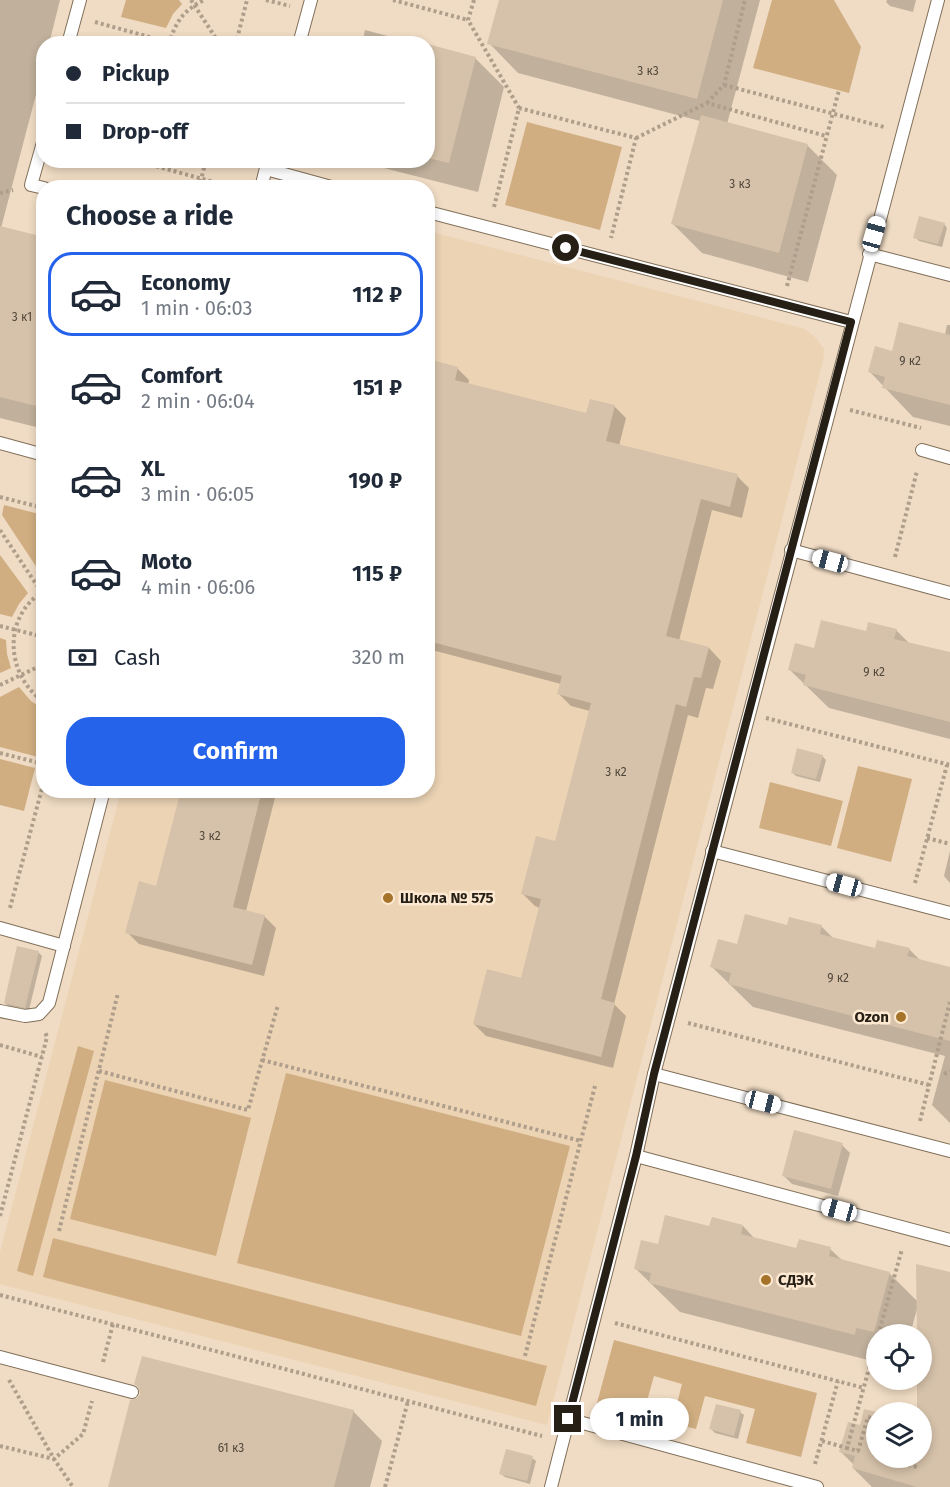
<!DOCTYPE html>
<html lang="en">
<head>
<meta charset="utf-8">
<style>
  :root { --surface:#fff; --page:#f6f6f7; --text:#1f2937; --muted:#747a83; --line:#e0e1e3; --accent:#2563eb }
  body { margin:0; font-family:"Fira Sans",sans-serif; background:var(--page); color:var(--text); height:100vh; display:flex; flex-direction:column; font-size:22px; white-space:nowrap }
  * { box-sizing:border-box; margin:0 }
  p { font-size:20px; color:var(--muted) }
  .icon { flex:none; width:33px; height:33px; fill:none; stroke:currentColor; stroke-width:2; stroke-linecap:round; stroke-linejoin:round }
  .map { position:relative; flex:1; overflow:hidden }
  .side { position:absolute; left:36px; top:180px; width:399px; height:618px; display:flex; flex-direction:column; background:var(--surface); border-radius:24px; box-shadow:0 3px 9px #0003 }
  .side>* { flex:none }
  .top-card { position:absolute; left:36px; top:36px; width:399px; height:132px; border-radius:24px; box-shadow:0 3px 9px #0003; display:grid; align-content:center; height:132px; padding:0 30px; background:var(--surface) }
  .fabs { position:absolute; left:866px; top:1324px; display:grid; gap:12px }
  .fabs a { display:grid; place-items:center; width:66px; height:66px; border-radius:50%; background:var(--surface); box-shadow:0 3px 9px #0003; font-size:30px }
  .end { position:absolute; width:27px; height:27px; margin:-14px; border:8px solid #261f16; background:#fff; box-shadow:0 0 0 3px #fff }
  .from { border-radius:50% }
  .bubble { position:absolute; height:42px; border-radius:21px; background:var(--surface); box-shadow:0 3px 9px #0003; font-size:20px; font-weight:700; line-height:42px; text-align:center }
  .car { position:absolute; width:18px; height:36px; margin:-18px -9px; border-radius:8px; box-shadow:0 0 4px 2px #0007; background:linear-gradient(#fff 24%,#345 0 40%,#fff 0 76%,#345 0 86%,#fff 0) }
  .top-card b { display:flex; align-items:center; gap:21px; height:57px; font-size:22px }
  .top-card b+b { border-top:2px solid var(--line) }
  .top-card i { width:15px; height:15px; background:var(--text) }
  ul { padding:0; list-style:none }
  li { display:flex; align-items:center; gap:18px; height:84px; margin:0 12px 9px; padding:0 18px; border:3px solid transparent; border-radius:24px }
  li div { flex:1 }
  li b { display:block; font-size:22px }
  li em { font-style:normal; font-weight:700 }
  li.selected { border-color:var(--accent) }
  li>.icon { width:54px; height:54px; stroke-width:1.5 }
  h2 { padding:0 30px; font-size:27px; line-height:72px }
  .pay { display:flex; align-items:center; gap:15px; height:66px; padding:0 30px; font-size:22px }
  .pay p { margin-inline-start:auto }
  .primary-button { display:flex; gap:12px; margin-top:auto; padding:12px 30px }
  .primary-button a { flex:1; height:69px; border-radius:24px; background:var(--accent); color:#fff; font-size:24px; font-weight:700; line-height:69px; text-align:center }
  .map>svg:first-child { display:block }
  .built { fill:#ebd3b4 }
  .green { fill:#d0ae82 }
  .shadow { fill:#0003 }
  .building { fill:#d6c2aa }
  .lines { fill:none; stroke-linecap:round; stroke-linejoin:round }
  .service-casing { stroke:#816f59; stroke-width:14 }
  .path { stroke:#ae9e8b; stroke-width:4; stroke-dasharray:3 3; stroke-linecap:butt }
  .service { stroke:#fff; stroke-width:12 }
  .route { stroke:#261f16; stroke-width:8 }
  .poi-dot { fill:#a57329; stroke:#fde9d1; stroke-width:2 }
  .labels { text-anchor:middle; dominant-baseline:central; stroke-width:5; stroke-linejoin:round; paint-order:stroke }
  .number-label { font-size:12px; fill:#52483b }
  .poi-label { font-size:15px; font-weight:bold; fill:#261f16; stroke:#fde9d1; text-anchor:start }
</style>
</head>
<body>
<div class="map">
<svg width="950" height="1487" viewBox="0 0 950 1487">
  <rect width="100%" height="100%" fill="#f0dcc4"/>
  <path class="built" d="M428 231 805 329 816 338 824 349 823 361 547 1425 0 1284V1252L121 791 428 790Z"/>
  <g class="green">
    <path d="M126 0H179L182 4 173 14 166 28 121 17Z"/>
    <path d="M772 0H834L861 47 849 93 753 68Z"/>
    <path d="M527 122 622 147 600 230 505 205Z"/>
    <path d="M4 505 43 515V577L2 515Z"/>
    <path d="M0 555 28 593 19 604 12 617 0 614Z"/>
    <path d="M0 638 6 640 7 654 11 668 0 673Z"/>
    <path d="M19 687 31 701 43 709V735L38 757 0 747V697Z"/>
    <path d="M0 759 35 768 24 811 0 805Z"/>
    <path d="M858 766 912 779 891 862 837 848Z"/>
    <path d="M770 782 843 801 831 846 759 828Z"/>
    <path d="M78 1046 94 1051 33 1276 17 1271Z"/>
    <path d="M286 1073 570 1146 521 1336 237 1263Z"/>
    <path d="M105 1080 251 1118 216 1256 70 1219Z"/>
    <path d="M53 1238 547 1366 536 1406 43 1277Z"/>
    <path d="M614 1340 817 1393 801 1457 746 1443 755 1409 705 1396 696 1429 672 1423 682 1384 654 1376 643 1415 597 1403Z"/>
  </g>
  <g class="shadow">
    <path d="M0 0H60L49 44H44V64L1 228 44 239V429L0 418Z"/>
    <path d="M500 0H760L727 124 808 146 837 175 808 282 702 253 672 223 700 121 518 73 489 43Z"/>
    <path d="M887 0H916L913 12 890 6 886 2Z"/>
    <path d="M365 30 418 44H362Z"/>
    <path d="M428 46 475 58 504 87 478 192 368 164 364 160H428Z"/>
    <path d="M944 224 947 228 942 247 919 241 915 237Z"/>
    <path d="M947 325H950V426L913 417 870 372 893 352 945 335Z"/>
    <path d="M433 361 457 368 469 380 468 385 587 415 614 406 626 418 619 446 737 476 749 488 742 518 712 510 679 641 709 648 721 661 713 689 706 688 698 718 688 715 614 1004 626 1016 613 1068 486 1036 474 1024 522 980 540 908 535 906 523 894 557 843 590 711 571 706 559 694 561 684 428 649V382Z"/>
    <path d="M896 630 910 644 950 654V739L829 708 790 670 815 649 867 633Z"/>
    <path d="M822 756 826 760 820 782 796 776 792 772Z"/>
    <path d="M182 790H277L246 911 264 916 276 928 264 976 139 944 127 932 157 888Z"/>
    <path d="M950 851V883L944 876Z"/>
    <path d="M821 926 834 939 876 949H909L921 961 950 969V1123L932 1105 945 1056 753 1007 712 967 738 945 788 927Z"/>
    <path d="M38 952 42 956 29 1010 9 1007 5 1003Z"/>
    <path d="M842 1145 850 1153 838 1196 792 1184 784 1176Z"/>
    <path d="M713 1219 743 1226 755 1239 797 1250 830 1249 843 1261 889 1273 918 1302 950 1274V1487H872L853 1468 854 1465 841 1452 861 1427 876 1413V1458H921V1413H919V1380H921V1335H918L917 1309 910 1335H876V1362L680 1312 635 1268 659 1246 710 1228Z"/>
    <path d="M353 1411 382 1441 370 1487H109Z"/>
    <path d="M740 1412 744 1415 738 1439 715 1433 711 1429Z"/>
    <path d="M532 1458 536 1461 530 1484 505 1477 501 1474Z"/>
  </g>
  <g class="building">
    <path d="M499 0H723L697 99 487 44Z"/>
    <path d="M428 44 476 57 449 163 428 158Z"/>
    <path d="M701 115 808 144 779 253 671 224Z"/>
    <path d="M919 216 945 223 938 244 913 238Z"/>
    <path d="M0 226 44 237V408L0 397Z"/>
    <path d="M899 322 950 335V405L882 388 885 377 868 372 875 346 892 351Z"/>
    <path d="M432 360 458 367 455 380 586 413 590 399 615 405 606 441 738 474 730 507 701 499 666 636 709 647 701 678 694 677 686 707 676 704 601 999 615 1003 601 1057 473 1024 487 969 521 978 541 899 521 894 536 836 555 841 591 703 557 694 562 676 428 641V376Z"/>
    <path d="M821 620 866 631 868 622 897 629 894 639 950 652V722L803 685 806 675 788 670 795 643 814 648Z"/>
    <path d="M797 748 823 755 816 779 791 773Z"/>
    <path d="M181 790H262L233 907 265 915 252 965 125 933 139 881 156 886Z"/>
    <path d="M745 914 787 925 789 917 822 925 820 934 875 948 877 940 910 948 907 956 950 967V1041L728 984 731 973 710 967 718 939 737 944Z"/>
    <path d="M17 946 39 951 25 1008 4 1003Z"/>
    <path d="M794 1130 843 1143 831 1189 782 1176Z"/>
    <path d="M665 1215 709 1226 712 1217 743 1225 741 1234 796 1248 799 1239 831 1247 829 1256 890 1272 874 1332 856 1328 855 1335 649 1283 651 1273 634 1269 641 1240 658 1244Z"/>
    <path d="M916 1264 950 1272V1487H917L852 1468 855 1456 839 1452 848 1422 860 1425 864 1409 881 1413H876V1458H921V1413H917V1380H921V1335H917Z"/>
    <path d="M142 1356 354 1410 334 1487H108L130 1400 137 1398 140 1394 138 1387 134 1384Z"/>
    <path d="M716 1404 741 1410 734 1436 709 1429Z"/>
    <path d="M506 1449 533 1456 527 1481 499 1474Z"/>
  </g>
  <g class="lines">
    <defs>
      <g id="service">
        <path d="M68 44 80 0"/>
        <path d="M299 44 311 0"/>
        <path d="M44 139 31 185 44 188"/>
        <path d="M266 169 335 188"/>
        <path d="M261 188 268 160"/>
        <path d="M428 212 851 322"/>
        <path d="M869 254 950 275"/>
        <path d="M0 443 44 455"/>
        <path d="M922 450 950 458"/>
        <path d="M791 550 950 593"/>
        <path d="M712 851 950 913"/>
        <path d="M0 928 64 946"/>
        <path d="M0 1011 25 1016 39 1014 49 1003 104 790"/>
        <path d="M654 1074 950 1151"/>
        <path d="M636 1156 654 1074C747 715 841 357 938 0"/>
        <path d="M0 1357 132 1392"/>
        <path d="M568 1419 817 1487"/>
        <path d="M551 1487 636 1156 950 1240"/>
      </g>
    </defs>
    <use href="#service" class="service-casing"/>
    <g class="path">
      <path d="M191 0 219 43C228 38 236 38 244 44"/>
      <path d="M266 0 290 6"/>
      <path d="M393 0 468 20"/>
      <path d="M474 0 468 20 519 108"/>
      <path d="M95 22 175 44"/>
      <path d="M237 39 247 0"/>
      <path d="M169 44C176 21 183 11 204 0"/>
      <path d="M724 85 884 127"/>
      <path d="M707 103 724 85 745 0"/>
      <path d="M636 138 707 103 826 136"/>
      <path d="M133 160 236 188"/>
      <path d="M199 188 206 160"/>
      <path d="M0 193 13 190"/>
      <path d="M494 207 519 108 636 138 611 238"/>
      <path d="M787 286 839 90"/>
      <path d="M850 410 921 428"/>
      <path d="M0 497 44 508"/>
      <path d="M0 530 44 596"/>
      <path d="M895 557 917 471"/>
      <path d="M44 591C2 616 5 675 44 702"/>
      <path d="M0 626 44 637"/>
      <path d="M0 685 44 664"/>
      <path d="M766 718 950 765"/>
      <path d="M0 753 44 764"/>
      <path d="M927 838 950 844"/>
      <path d="M915 883 947 765"/>
      <path d="M10 908 44 781"/>
      <path d="M688 1023 929 1085"/>
      <path d="M0 1045 42 1057"/>
      <path d="M262 1060 581 1141"/>
      <path d="M99 1071 248 1110 278 1005"/>
      <path d="M944 1074 950 1071"/>
      <path d="M920 1121 950 1002"/>
      <path d="M0 1216 47 1037 45 1032"/>
      <path d="M59 1231 118 993"/>
      <path d="M0 1295 542 1436"/>
      <path d="M615 1323 864 1388"/>
      <path d="M878 1335 902 1249"/>
      <path d="M876 1343 847 1448 858 1451 868 1417 876 1419"/>
      <path d="M525 1356 595 1086"/>
      <path d="M103 1362 113 1324"/>
      <path d="M9 1380 54 1459 73 1487"/>
      <path d="M822 1441 847 1448"/>
      <path d="M0 1446 54 1459 83 1434 92 1401"/>
      <path d="M885 1458 917 1467"/>
      <path d="M815 1464 838 1381"/>
      <path d="M385 1487 408 1401"/>
    </g>
    <use href="#service" class="service"/>
  </g>
  <g class="lines">
    <path class="route" d="M566 248 851 322 654 1074 636 1156 568 1419"/>
  </g>
  <g class="poi-dot">
    <circle cx="388" cy="898" r="6"/>
    <circle cx="901" cy="1017" r="6"/>
    <circle cx="766" cy="1280" r="6"/>
  </g>
  <g class="labels">
    <g class="number-label">
      <text x="648" y="71">3 к3</text>
      <text x="740" y="184">3 к3</text>
      <text x="22" y="317">3 к1</text>
      <text x="910" y="361">9 к2</text>
      <text x="874" y="672">9 к2</text>
      <text x="616" y="772">3 к2</text>
      <text x="210" y="836">3 к2</text>
      <text x="838" y="978">9 к2</text>
      <text x="231" y="1448">61 к3</text>
    </g>
    <g class="poi-label">
      <text x="400" y="898">Школа № 575</text>
      <text x="889" y="1017" text-anchor="end">Ozon</text>
      <text x="778" y="1280">СДЭК</text>
    </g>
  </g>
</svg>
<div class="fabs">
<a><svg class="icon" aria-label="locate" viewBox="0 0 24 24"><circle cx="12" cy="12" r="6"/><path d="M12 2v4M12 18v4M2 12h4M18 12h4"/></svg></a>
<a><svg class="icon" aria-label="layers" viewBox="0 0 24 24"><path d="M12 4l9 5-9 5-9-5zM3 14l9 5 9-5"/></svg></a>
</div>
<i class="end from" style="left:566px;top:248px"></i>
<i class="end" style="left:568px;top:1419px"></i>
<div class="bubble" style="left:590px;top:1398px;width:99px">1 min</div>
<i class="car" style="left:874px;top:234px;rotate:16deg"></i>
<i class="car" style="left:830px;top:561px;rotate:285deg"></i>
<i class="car" style="left:844px;top:885px;rotate:285deg"></i>
<i class="car" style="left:763px;top:1102px;rotate:104deg"></i>
<i class="car" style="left:839px;top:1210px;rotate:285deg"></i>
<div class="top-card">
<b><i class="from"></i>Pickup</b>
<b><i></i>Drop-off</b>
</div>
<section class="side">
<h2>Choose a ride</h2>
<ul>
<li class="selected"><svg class="icon" aria-label="car" viewBox="0 0 24 24"><path d="M5 17H2v-5l4-1 3-4h7l3 4 3 1v5h-3M9 17h6M6 11h13"/><circle cx="7" cy="17" r="2"/><circle cx="17" cy="17" r="2"/></svg><div><b>Economy</b><p>1 min · 06:03</p></div><em>112 ₽</em></li>
<li><svg class="icon" aria-label="car" viewBox="0 0 24 24"><path d="M5 17H2v-5l4-1 3-4h7l3 4 3 1v5h-3M9 17h6M6 11h13"/><circle cx="7" cy="17" r="2"/><circle cx="17" cy="17" r="2"/></svg><div><b>Comfort</b><p>2 min · 06:04</p></div><em>151 ₽</em></li>
<li><svg class="icon" aria-label="car" viewBox="0 0 24 24"><path d="M5 17H2v-5l4-1 3-4h7l3 4 3 1v5h-3M9 17h6M6 11h13"/><circle cx="7" cy="17" r="2"/><circle cx="17" cy="17" r="2"/></svg><div><b>XL</b><p>3 min · 06:05</p></div><em>190 ₽</em></li>
<li><svg class="icon" aria-label="car" viewBox="0 0 24 24"><path d="M5 17H2v-5l4-1 3-4h7l3 4 3 1v5h-3M9 17h6M6 11h13"/><circle cx="7" cy="17" r="2"/><circle cx="17" cy="17" r="2"/></svg><div><b>Moto</b><p>4 min · 06:06</p></div><em>115 ₽</em></li>
</ul>
<div class="pay"><svg class="icon" aria-label="cash" viewBox="0 0 24 24"><path d="M3 7h18v10H3z"/><circle cx="12" cy="12" r="2"/></svg>Cash<p>320 m</p></div>
<div class="primary-button"><a>Confirm</a></div>
</section>
</div>
</body>
</html>
